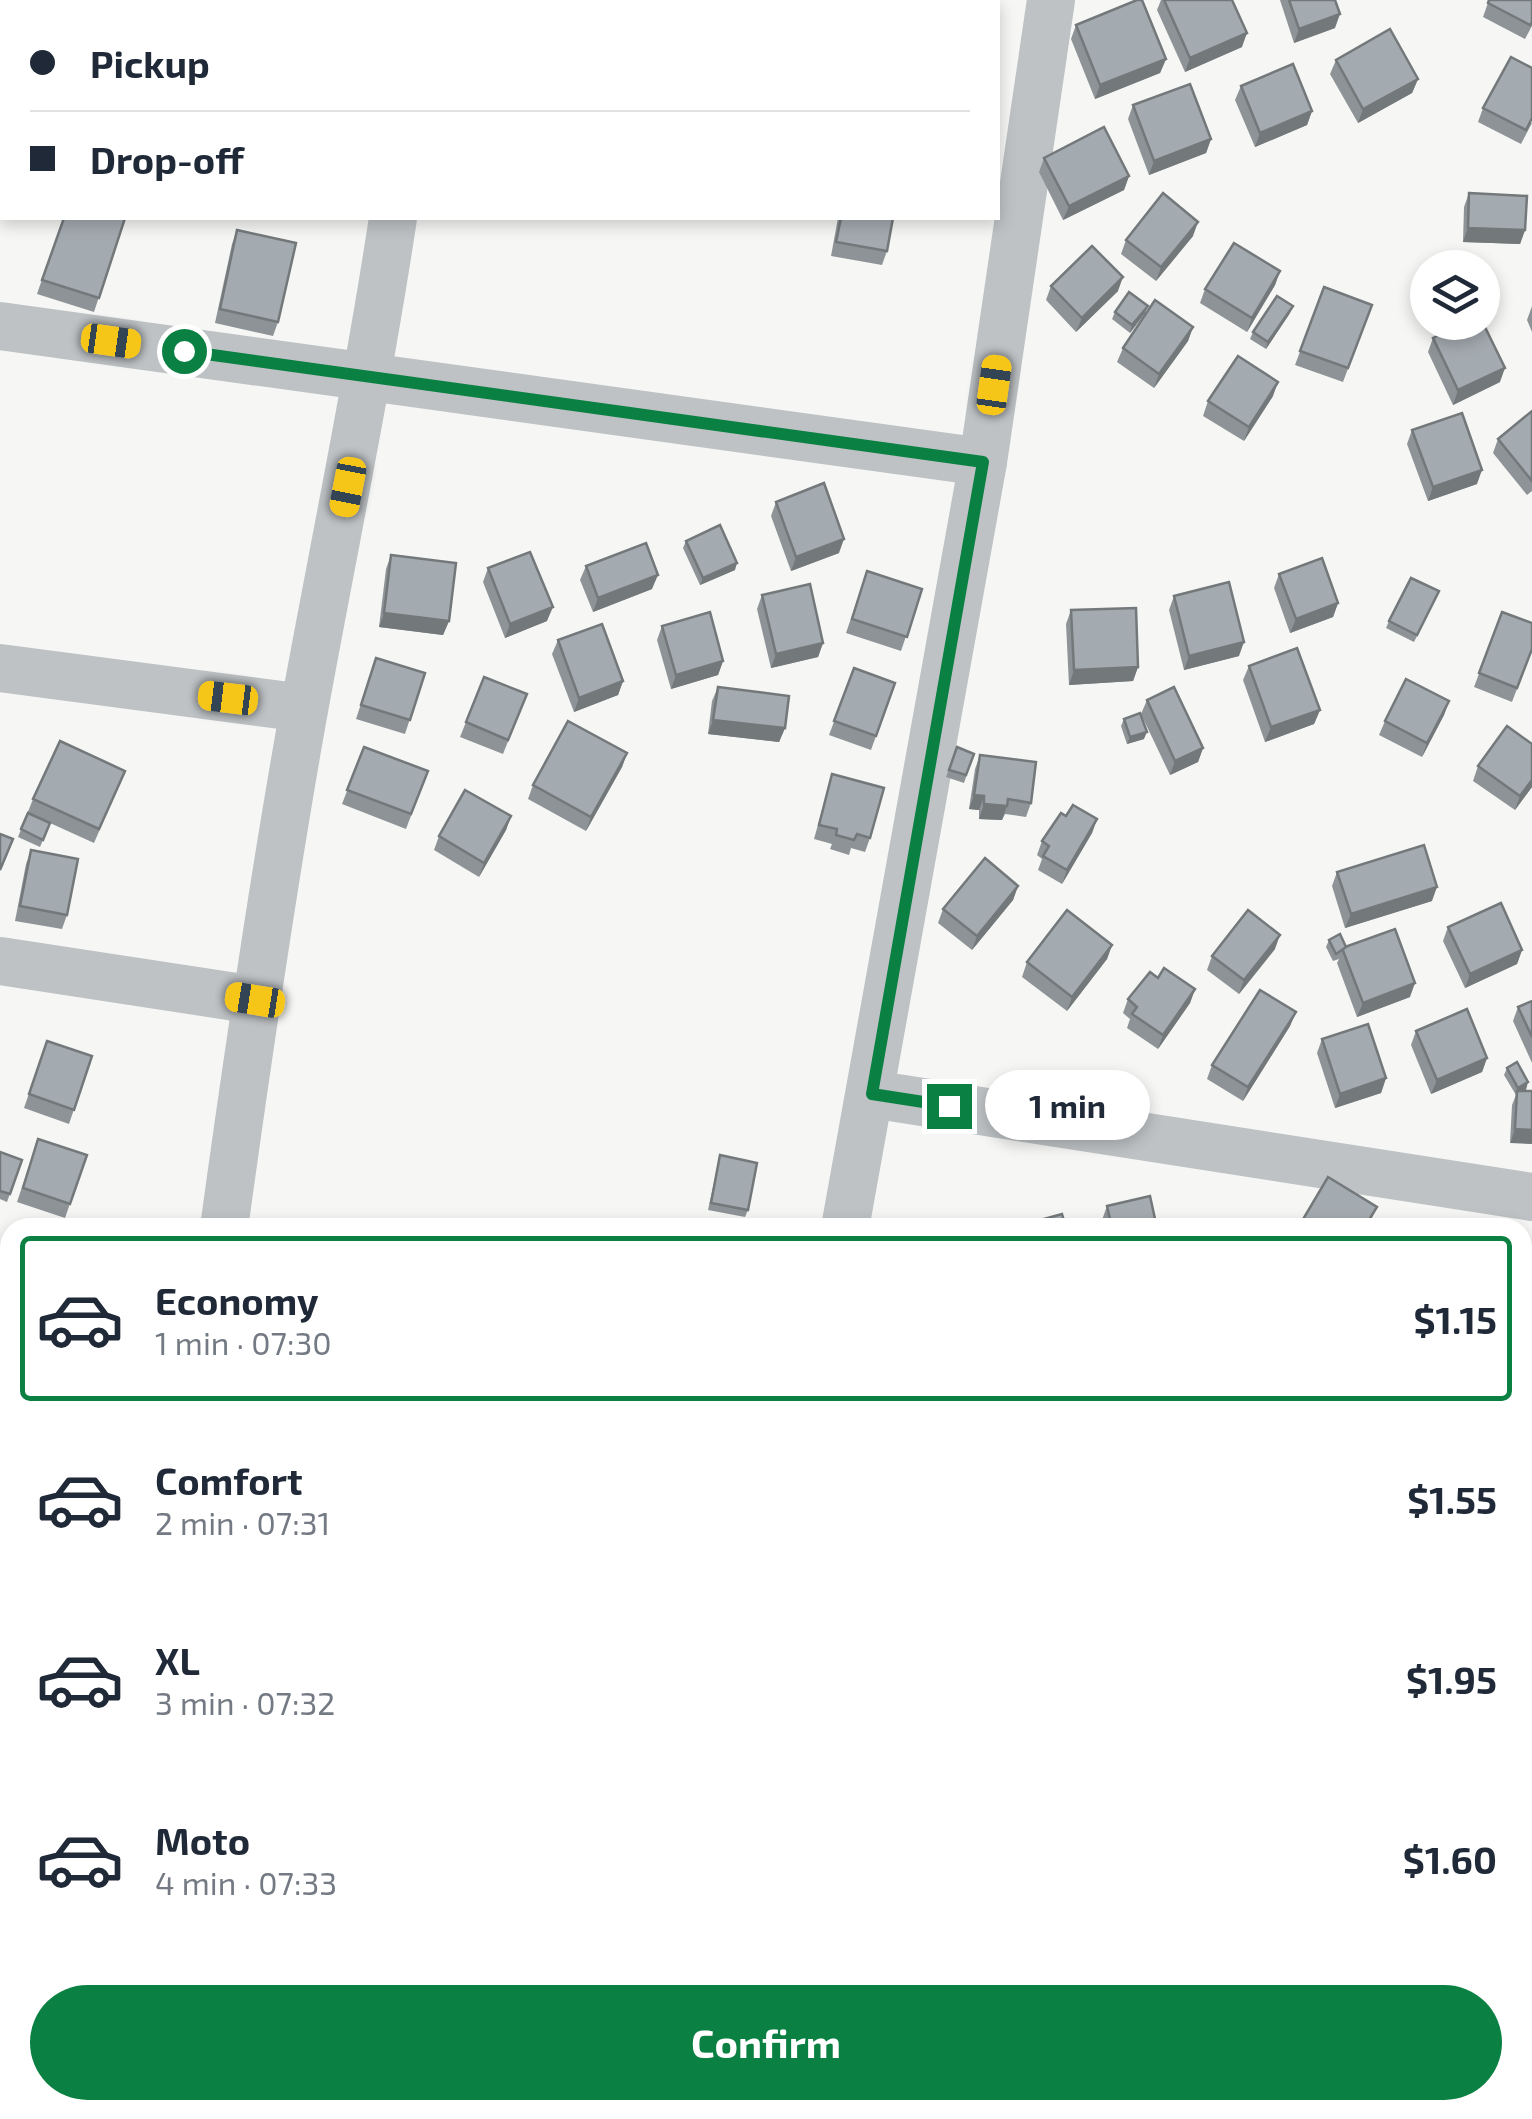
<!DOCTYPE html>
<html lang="en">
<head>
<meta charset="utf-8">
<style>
  :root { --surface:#fff; --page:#f6f6f7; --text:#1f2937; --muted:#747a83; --line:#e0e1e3; --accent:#0b8043 }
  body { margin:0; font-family:"Exo 2",sans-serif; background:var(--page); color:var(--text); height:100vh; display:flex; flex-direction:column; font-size:38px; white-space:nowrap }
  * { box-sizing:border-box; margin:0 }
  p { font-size:32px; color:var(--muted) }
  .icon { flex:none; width:55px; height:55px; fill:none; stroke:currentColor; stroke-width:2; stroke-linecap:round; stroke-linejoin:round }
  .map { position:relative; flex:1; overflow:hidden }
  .side { position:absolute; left:0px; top:1218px; width:1532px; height:902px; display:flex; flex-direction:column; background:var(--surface); border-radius:30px 30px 0 0; box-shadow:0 5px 15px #0003 }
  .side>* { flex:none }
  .hud { position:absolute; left:0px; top:0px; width:1000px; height:220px; box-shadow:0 5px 15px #0003; display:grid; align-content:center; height:220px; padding:0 30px; background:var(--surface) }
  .controls { position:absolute; left:1410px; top:250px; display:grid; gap:20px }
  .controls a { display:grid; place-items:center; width:90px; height:90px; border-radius:50%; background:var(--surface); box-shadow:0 5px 15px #0003; font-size:50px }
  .end { position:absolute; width:45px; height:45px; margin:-22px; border:12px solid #0b8043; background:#fff; box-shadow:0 0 0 5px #fff }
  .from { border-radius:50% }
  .bubble { position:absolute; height:70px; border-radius:35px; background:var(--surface); box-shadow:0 5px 15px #0003; font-size:32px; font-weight:700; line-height:70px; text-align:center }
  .car { position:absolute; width:30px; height:60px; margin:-30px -15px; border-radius:12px; box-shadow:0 0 8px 2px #0007; background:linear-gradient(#f5c518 24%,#345 0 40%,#f5c518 0 76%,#345 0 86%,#f5c518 0) }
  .hud b { display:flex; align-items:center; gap:35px; height:95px; font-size:38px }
  .hud b+b { border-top:2px solid var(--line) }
  .hud i { width:25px; height:25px; background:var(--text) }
  ul { padding:18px 0 0; list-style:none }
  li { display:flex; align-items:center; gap:30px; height:165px; margin:0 20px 15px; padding:0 10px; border:5px solid transparent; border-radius:10px }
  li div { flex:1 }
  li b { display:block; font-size:38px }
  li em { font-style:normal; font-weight:700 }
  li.selected { border-color:var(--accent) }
  li>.icon { width:90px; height:90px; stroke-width:1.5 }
  .button { display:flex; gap:20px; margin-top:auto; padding:20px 30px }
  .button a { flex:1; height:115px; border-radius:60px; background:var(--accent); color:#fff; font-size:40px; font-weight:700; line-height:115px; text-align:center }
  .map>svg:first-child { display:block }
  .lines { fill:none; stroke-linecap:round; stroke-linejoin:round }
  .minor { stroke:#bec2c5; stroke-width:48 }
  .wall { fill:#8d9397 }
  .shaded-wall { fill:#73787b }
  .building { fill:#a4abb0; stroke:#73787b; stroke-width:2.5 }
  .route { stroke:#0b8043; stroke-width:12 }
</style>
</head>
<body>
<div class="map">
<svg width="1532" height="2119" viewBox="0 0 1532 2119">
  <rect width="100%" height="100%" fill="#f6f7f4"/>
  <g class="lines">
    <g class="minor">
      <path d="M426 2V0"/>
      <path d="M0 326 983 462"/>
      <path d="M0 668 304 708"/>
      <path d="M0 961 255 1000"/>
      <path d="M871 1094 1532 1197"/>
      <path d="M224 1228C248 1054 273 882 304 710 334 546 368 383 393 218"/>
      <path d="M845 1228 983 462 1051 0"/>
      <path d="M0 1284 10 1286"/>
      <path d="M0 1573 10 1574"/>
      <path d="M1522 1766 1532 1762"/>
      <path d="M0 2085 10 2061"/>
    </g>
  </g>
  <g class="wall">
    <path d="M1161 0H1232L1242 47 1185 72 1157 10Z"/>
    <path d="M1280 0H1335V28L1294 43Z"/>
    <path d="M1489 0H1532V26L1525 39 1483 17Z"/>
    <path d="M1076 25 1166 59 1160 73 1095 99 1071 39Z"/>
    <path d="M1336 60 1418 79 1412 93 1358 123 1330 74Z"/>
    <path d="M1241 86 1312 111 1307 125 1255 147 1235 100Z"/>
    <path d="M1133 105 1211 139 1206 153 1149 175 1128 119Z"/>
    <path d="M1483 108 1532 123 1521 144 1478 122Z"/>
    <path d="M1044 158 1129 176 1124 190 1063 220 1039 172Z"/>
    <path d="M1469 193 1525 230 1520 244 1463 242 1464 207Z"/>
    <path d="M63 218H125L94 312 37 294Z"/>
    <path d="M838 218H893L887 251 882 265 831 256Z"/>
    <path d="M237 230 278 322 273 336 215 323 232 244Z"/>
    <path d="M1193 236 1156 281 1121 254 1126 240Z"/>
    <path d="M1280 271 1275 285 1247 332 1200 303 1205 289Z"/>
    <path d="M1051 286 1118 291 1076 332 1046 300Z"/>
    <path d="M1324 287 1372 305 1343 382 1295 365Z"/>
    <path d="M1532 306V332L1527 320Z"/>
    <path d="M1115 312 1145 313 1130 333 1112 319Z"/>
    <path d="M1290 313 1266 349 1250 339 1253 332Z"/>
    <path d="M1193 327 1188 341 1154 388 1117 362 1123 348Z"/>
    <path d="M1433 338 1500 382 1453 405 1428 352Z"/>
    <path d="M1273 396 1244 441 1203 416 1208 401Z"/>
    <path d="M1532 411V491L1527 495 1493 453 1498 439Z"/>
    <path d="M1412 430 1477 484 1428 501 1407 444Z"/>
    <path d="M776 502 839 553 791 571 771 516Z"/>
    <path d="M686 541 735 570 700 585 683 548Z"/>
    <path d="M391 555 449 621 443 635 379 627 386 569Z"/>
    <path d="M586 566 652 589 593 612 580 580Z"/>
    <path d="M488 568 547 621 505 638 483 582Z"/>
    <path d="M867 571 922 589 901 651 846 633Z"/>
    <path d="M1279 574 1338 603 1333 617 1290 633 1274 588Z"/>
    <path d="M1439 591 1414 642 1386 628 1389 621Z"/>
    <path d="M762 595 823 643 818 657 771 668 757 609Z"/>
    <path d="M1174 596 1239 656 1184 670 1169 610Z"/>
    <path d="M1071 610 1138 667 1133 681 1069 685 1066 624Z"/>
    <path d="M1502 612 1532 649 1512 702 1474 687Z"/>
    <path d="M662 626 723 661 718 675 671 689 657 640Z"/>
    <path d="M558 640 623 681 618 695 574 712 552 654Z"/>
    <path d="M376 658 425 673 405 734 356 719Z"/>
    <path d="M1249 666 1320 710 1314 724 1265 742 1243 680Z"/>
    <path d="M854 668 895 683 871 750 829 735Z"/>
    <path d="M484 677 527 694 503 754 460 737Z"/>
    <path d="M718 687 785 728 779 742 708 734 712 701Z"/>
    <path d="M1147 700 1203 748 1198 762 1170 775 1141 714Z"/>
    <path d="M1449 701 1444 715 1422 757 1379 735 1385 721Z"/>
    <path d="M1124 719 1144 739 1127 744 1121 726Z"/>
    <path d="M1532 744V787L1515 810 1473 781 1478 766Z"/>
    <path d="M364 747 428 771 406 829 342 804Z"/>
    <path d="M957 747 974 754 964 783 946 777Z"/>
    <path d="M627 753 622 767 586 831 528 799 533 785Z"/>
    <path d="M980 755 1031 803 1026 817 1005 814 1002 820 979 819V810L969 809 975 769Z"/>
    <path d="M125 771 94 843 50 823 40 847 18 837 33 799Z"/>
    <path d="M832 774 870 838 865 852 851 848 849 855 830 849 832 844 814 839Z"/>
    <path d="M511 816 506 830 479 877 434 850 439 836Z"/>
    <path d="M1066 816 1097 819 1092 833 1062 884 1038 870 1042 859 1037 855 1042 841Z"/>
    <path d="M31 850 67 915 62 929 15 921 26 864Z"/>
    <path d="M1337 872 1432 901 1345 928 1332 886Z"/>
    <path d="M1018 886 1013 900 972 950 938 923 943 909Z"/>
    <path d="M1448 927 1522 950 1517 964 1465 988 1443 941Z"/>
    <path d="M1329 940 1346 947 1410 997 1357 1017 1337 963 1339 959 1333 961 1326 947Z"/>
    <path d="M1112 945 1107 959 1067 1011 1022 977 1027 962Z"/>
    <path d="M1275 949 1239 994 1207 970 1212 956Z"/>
    <path d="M1158 978 1195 989 1190 1003 1158 1049 1127 1028 1130 1019 1123 1013 1128 999Z"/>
    <path d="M1532 1001V1063L1513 1021 1518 1007Z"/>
    <path d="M1296 1012 1290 1026 1243 1101 1207 1079 1212 1065Z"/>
    <path d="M1416 1031 1487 1058 1482 1072 1431 1094 1411 1045Z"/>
    <path d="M1322 1039 1386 1078 1381 1093 1335 1108 1317 1053Z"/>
    <path d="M47 1041 92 1056 69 1124 24 1108Z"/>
    <path d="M1507 1068 1526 1090 1523 1091H1532L1510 1143 1512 1105 1516 1095 1504 1075Z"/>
    <path d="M38 1139 87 1155 65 1218 17 1202Z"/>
    <path d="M0 1152 22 1160 7 1202 0 1199Z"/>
    <path d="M720 1155 748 1210 745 1217 708 1210Z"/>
    <path d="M1107 1206 1157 1228H1103L1102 1220Z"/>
    <path d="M10 1802V1854L0 1849V1811Z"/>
  </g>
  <g class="shaded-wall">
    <path d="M100 0H157L156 2H108L99 1Z"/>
    <path d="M1340 14 1335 28 1294 43 1299 29Z"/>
    <path d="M1247 33 1242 47 1185 72 1190 58Z"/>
    <path d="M1166 59 1160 73 1095 99 1100 85Z"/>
    <path d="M1418 79 1412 93 1358 123 1363 109Z"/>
    <path d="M1312 111 1307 125 1255 147 1260 133Z"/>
    <path d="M1211 139 1206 153 1149 175 1154 161Z"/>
    <path d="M1129 176 1124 190 1063 220 1069 206Z"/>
    <path d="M1198 222 1193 236 1156 281 1161 267Z"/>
    <path d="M1468 228 1525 230 1520 244 1463 242Z"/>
    <path d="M1280 271 1275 285 1247 332 1252 318Z"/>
    <path d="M1123 277 1118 291 1076 332 1082 318Z"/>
    <path d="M1148 306 1145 313 1130 333 1132 325Z"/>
    <path d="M1293 306 1290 313 1266 349 1268 342Z"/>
    <path d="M1193 327 1188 341 1154 388 1159 374Z"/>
    <path d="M1505 368 1500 382 1453 405 1458 390Z"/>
    <path d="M1278 382 1273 396 1244 441 1249 427Z"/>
    <path d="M1482 470 1477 484 1428 501 1433 487Z"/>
    <path d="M844 539 839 553 791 571 796 557Z"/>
    <path d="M737 563 735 570 700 585 703 578Z"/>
    <path d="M658 575 652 589 593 612 598 598Z"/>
    <path d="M1338 603 1333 617 1290 633 1296 619Z"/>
    <path d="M553 607 547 621 505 638 510 624Z"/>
    <path d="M384 613 449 621 443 635 379 627Z"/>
    <path d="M1244 642 1239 656 1184 670 1189 656Z"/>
    <path d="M823 643 818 657 771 668 776 654Z"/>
    <path d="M723 661 718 675 671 689 676 675Z"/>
    <path d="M1138 667 1133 681 1069 685 1074 670Z"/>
    <path d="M623 681 618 695 574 712 579 698Z"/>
    <path d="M1449 701 1444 715 1422 757 1427 743Z"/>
    <path d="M1320 710 1314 724 1265 742 1271 727Z"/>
    <path d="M713 720 785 728 779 742 708 734Z"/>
    <path d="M1147 732 1144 739 1127 744 1130 737Z"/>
    <path d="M1203 748 1198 762 1170 775 1175 761Z"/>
    <path d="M627 753 622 767 586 831 591 817Z"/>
    <path d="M1532 780V787L1515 810 1520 796Z"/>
    <path d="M974 795 984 796 979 810 969 809Z"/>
    <path d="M984 804 1007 806 1002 820 979 819Z"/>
    <path d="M511 816 506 830 479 877 484 863Z"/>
    <path d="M1097 819 1092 833 1062 884 1067 870Z"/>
    <path d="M1018 886 1013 900 972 950 977 936Z"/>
    <path d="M1437 887 1432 901 1345 928 1351 914Z"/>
    <path d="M1280 935 1275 949 1239 994 1244 980Z"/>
    <path d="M1112 945 1107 959 1067 1011 1072 997Z"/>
    <path d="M1522 950 1517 964 1465 988 1470 974Z"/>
    <path d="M1415 983 1410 997 1357 1017 1363 1003Z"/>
    <path d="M1195 989 1190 1003 1158 1049 1163 1035Z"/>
    <path d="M1296 1012 1290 1026 1243 1101 1248 1087Z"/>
    <path d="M1487 1058 1482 1072 1431 1094 1437 1080Z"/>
    <path d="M1386 1078 1381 1093 1335 1108 1340 1094Z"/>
    <path d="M1528 1082 1526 1090 1517 1094V1091L1515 1095 1518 1088Z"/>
    <path d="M1515 1129 1532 1130V1144L1510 1143Z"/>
    <path d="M1377 1207 1367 1228H1364Z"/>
    <path d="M1531 1554 1526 1568 1522 1569V1557Z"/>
  </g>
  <g class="building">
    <rect x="284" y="0" width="63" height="2"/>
    <rect x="502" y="0" width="66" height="2"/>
    <path d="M1137 0H1142L1166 59 1100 85 1076 25Z"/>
    <path d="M1164 0H1232L1247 33 1190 58Z"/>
    <path d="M1289 0H1335L1340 14 1299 29Z"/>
    <path d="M1489 0H1532V22L1530 25 1488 3Z"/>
    <path d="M1390 29 1418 79 1363 109 1336 60Z"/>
    <path d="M1511 57 1532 68V118L1526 130 1483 108Z"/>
    <path d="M1293 64 1312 111 1260 133 1241 86Z"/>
    <path d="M1190 84 1211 139 1154 161 1133 105Z"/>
    <path d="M1104 127 1129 176 1069 206 1044 158Z"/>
    <path d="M1163 193 1198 222 1161 267 1126 240Z"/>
    <path d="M1469 193 1527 196 1525 230 1468 228Z"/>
    <path d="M64 218H125L99 298 42 280Z"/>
    <path d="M841 218H893L887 251 836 242Z"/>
    <path d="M237 230 296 243 278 322 220 309Z"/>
    <path d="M1234 243 1280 271 1252 318 1205 289Z"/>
    <path d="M1092 246 1123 277 1082 318 1051 286Z"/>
    <path d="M1324 287 1372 305 1348 368 1300 351Z"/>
    <path d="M1129 292 1148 306 1132 325 1115 312Z"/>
    <path d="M1277 296 1293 306 1268 342 1253 332Z"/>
    <path d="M1155 300 1193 327 1159 374 1123 348Z"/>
    <path d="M1482 321 1505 368 1458 390 1433 338 1465 322H1482Z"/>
    <path d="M1238 356 1278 382 1249 427 1208 401Z"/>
    <path d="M1532 411V481L1498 439Z"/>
    <path d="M1462 413 1482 470 1433 487 1412 430Z"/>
    <path d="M824 483 844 539 796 557 776 502Z"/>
    <path d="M720 525 737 563 703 578 686 541Z"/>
    <path d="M646 543 658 575 598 598 586 566Z"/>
    <path d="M530 552 553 607 510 624 488 568Z"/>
    <path d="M391 555 456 563 449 621 384 613Z"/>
    <path d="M1322 558 1338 603 1296 619 1279 574Z"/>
    <path d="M867 571 922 589 907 637 852 619Z"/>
    <path d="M1411 578 1439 591 1417 635 1389 621Z"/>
    <path d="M1229 582 1244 642 1189 656 1174 596Z"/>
    <path d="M810 584 823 643 776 654 762 595Z"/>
    <path d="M1136 608 1138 667 1074 670 1071 610Z"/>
    <path d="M710 612 723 661 676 675 662 626Z"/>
    <path d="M1502 612 1532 623V649L1517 688 1479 673Z"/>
    <path d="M602 624 623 681 579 698 558 640Z"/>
    <path d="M1297 648 1320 710 1271 727 1249 666Z"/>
    <path d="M376 658 425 673 410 720 361 705Z"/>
    <path d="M854 668 895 683 876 736 834 721Z"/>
    <path d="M484 677 527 694 508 740 466 722Z"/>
    <path d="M1406 679 1449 701 1427 743 1385 721Z"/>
    <path d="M718 687 789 696 785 728 713 720Z"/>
    <path d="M1174 687 1203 748 1175 761 1147 700Z"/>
    <path d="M1140 713 1147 732 1130 737 1124 719Z"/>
    <path d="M568 721 627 753 591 817 533 785Z"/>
    <path d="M1507 726 1532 744V780L1520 796 1478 766Z"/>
    <path d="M60 741 125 771 99 829 33 799Z"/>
    <path d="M364 747 428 771 411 814 347 790Z"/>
    <path d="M957 747 974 754 966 775 949 770Z"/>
    <path d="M980 755 1036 762 1031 803 1008 799 1007 806 984 804V796L974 795Z"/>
    <path d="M832 774 884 788 870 838 857 834 854 840 836 835 837 829 819 825Z"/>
    <path d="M465 790 511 816 484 863 439 836Z"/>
    <path d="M1073 805 1097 819 1067 870 1043 856 1049 846 1042 841 1061 813 1066 816Z"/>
    <path d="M28 813 50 823 43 840 21 829Z"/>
    <path d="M0 834 13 839 0 870Z"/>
    <path d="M1424 845 1437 887 1351 914 1337 872Z"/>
    <path d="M31 850 78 859 67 915 20 906Z"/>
    <path d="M985 858 1018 886 977 936 943 909Z"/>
    <path d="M1501 903 1522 950 1470 974 1448 927Z"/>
    <path d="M1067 910 1112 945 1072 997 1027 962Z"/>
    <path d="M1248 910 1280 935 1244 980 1212 956Z"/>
    <path d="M1395 929 1415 983 1363 1003 1342 948Z"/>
    <path d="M1340 934 1346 947 1336 954 1329 940Z"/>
    <path d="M1164 968 1195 989 1163 1035 1132 1014 1137 1007 1128 999 1150 972 1158 978Z"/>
    <path d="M1260 990 1296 1012 1248 1087 1212 1065Z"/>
    <path d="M1532 1001V1037L1518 1007Z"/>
    <path d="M1467 1009 1487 1058 1437 1080 1416 1031Z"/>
    <path d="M1368 1024 1386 1078 1340 1094 1322 1039Z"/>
    <path d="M47 1041 92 1056 74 1110 29 1094Z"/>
    <path d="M1517 1062 1528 1082 1518 1088 1507 1068Z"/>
    <path d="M1517 1091H1532V1130L1515 1129Z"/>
    <path d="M38 1139 87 1155 70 1204 23 1188Z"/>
    <path d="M0 1152 22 1160 10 1194 0 1191Z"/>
    <path d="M720 1155 757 1163 748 1210 711 1203Z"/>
    <path d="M1328 1177 1377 1207 1364 1228H1302L1299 1226Z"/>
    <path d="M1150 1196 1157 1228H1112L1107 1206Z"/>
    <path d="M1062 1214 1066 1228H1011Z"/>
    <path d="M1522 1289 1532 1294V1335L1522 1353Z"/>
    <path d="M1522 1395 1532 1400V1440L1522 1459Z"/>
    <path d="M1522 1523 1531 1554 1522 1557Z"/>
    <path d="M6 1800 10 1802V1846L0 1840V1811Z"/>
    <path d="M0 1868 10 1873V1906L1 1923Z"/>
  </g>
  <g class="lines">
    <path class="route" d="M184 351 983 462 872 1094 949 1106"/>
  </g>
</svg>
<div class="controls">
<a><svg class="icon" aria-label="layers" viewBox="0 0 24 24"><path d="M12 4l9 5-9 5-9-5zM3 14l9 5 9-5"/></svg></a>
</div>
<i class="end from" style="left:184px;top:351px"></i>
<i class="end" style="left:949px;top:1106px"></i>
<div class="bubble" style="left:985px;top:1070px;width:165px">1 min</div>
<i class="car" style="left:111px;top:341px;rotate:98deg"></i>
<i class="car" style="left:994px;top:385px;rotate:8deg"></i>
<i class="car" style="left:348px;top:487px;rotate:191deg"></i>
<i class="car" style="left:228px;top:698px;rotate:277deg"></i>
<i class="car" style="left:255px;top:1000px;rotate:279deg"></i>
<div class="hud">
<b><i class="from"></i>Pickup</b>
<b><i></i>Drop-off</b>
</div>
<section class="side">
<ul>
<li class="selected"><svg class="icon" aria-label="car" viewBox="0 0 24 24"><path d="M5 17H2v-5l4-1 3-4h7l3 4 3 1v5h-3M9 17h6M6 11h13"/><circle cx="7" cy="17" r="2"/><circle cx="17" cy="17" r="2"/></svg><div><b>Economy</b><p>1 min · 07:30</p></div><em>$1.15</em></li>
<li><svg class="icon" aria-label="car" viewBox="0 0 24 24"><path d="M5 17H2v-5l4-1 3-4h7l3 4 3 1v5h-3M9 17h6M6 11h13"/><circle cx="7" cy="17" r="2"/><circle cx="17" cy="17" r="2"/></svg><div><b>Comfort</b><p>2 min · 07:31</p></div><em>$1.55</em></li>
<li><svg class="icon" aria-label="car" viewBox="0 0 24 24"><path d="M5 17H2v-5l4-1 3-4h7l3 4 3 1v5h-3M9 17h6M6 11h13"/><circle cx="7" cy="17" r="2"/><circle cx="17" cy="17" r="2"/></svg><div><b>XL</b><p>3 min · 07:32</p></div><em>$1.95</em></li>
<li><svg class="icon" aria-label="car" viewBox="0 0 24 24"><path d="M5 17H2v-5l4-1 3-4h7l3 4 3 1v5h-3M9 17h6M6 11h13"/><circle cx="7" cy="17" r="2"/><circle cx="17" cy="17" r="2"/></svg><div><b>Moto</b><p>4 min · 07:33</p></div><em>$1.60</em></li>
</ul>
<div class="button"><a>Confirm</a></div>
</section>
</div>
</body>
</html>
